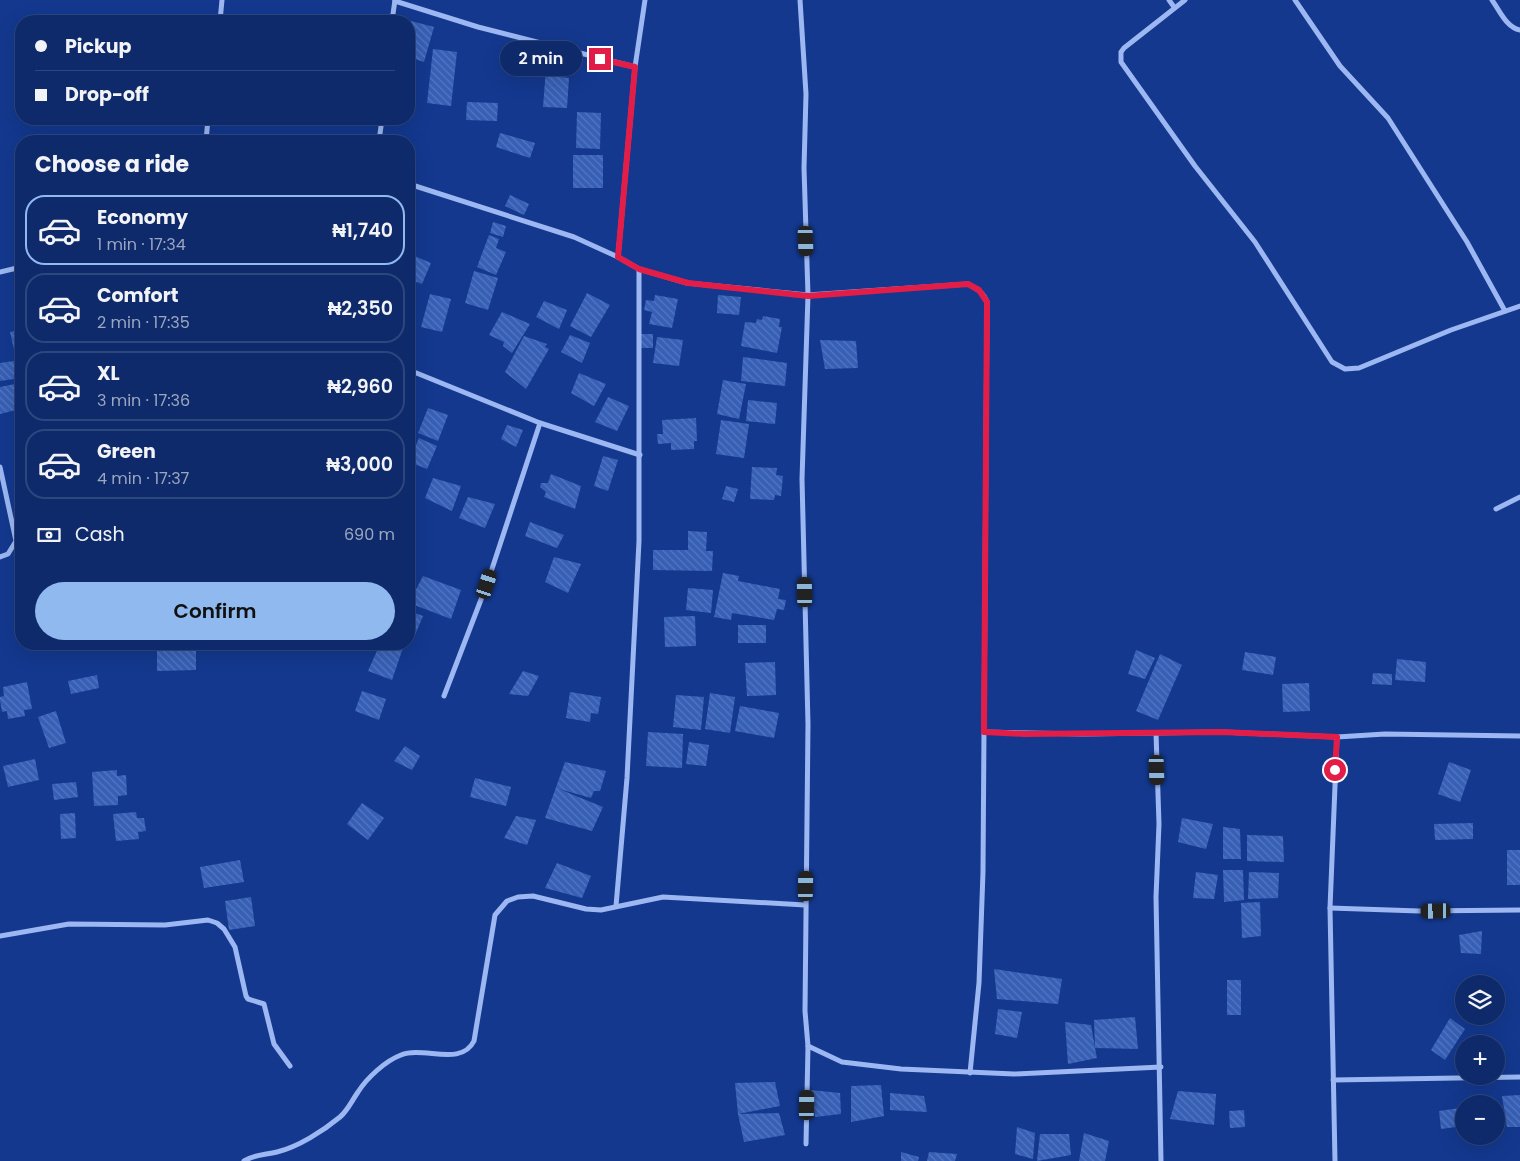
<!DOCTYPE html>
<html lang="en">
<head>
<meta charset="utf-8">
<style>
  :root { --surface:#0e2a6a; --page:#173270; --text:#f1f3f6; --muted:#9ba7c1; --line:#2e467e; --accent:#90b9f0 }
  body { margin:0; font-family:Poppins,sans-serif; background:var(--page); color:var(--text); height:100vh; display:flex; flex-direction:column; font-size:19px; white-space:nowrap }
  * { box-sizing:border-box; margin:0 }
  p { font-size:16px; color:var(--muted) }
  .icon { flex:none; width:28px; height:28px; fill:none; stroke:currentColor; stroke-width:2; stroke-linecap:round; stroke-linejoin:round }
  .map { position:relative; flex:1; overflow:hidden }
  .drawer { position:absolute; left:15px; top:135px; width:400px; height:515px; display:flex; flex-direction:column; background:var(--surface); border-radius:20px; box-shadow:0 5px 20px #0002,0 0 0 1px var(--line) }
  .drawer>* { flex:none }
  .banner { position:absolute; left:15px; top:15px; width:400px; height:110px; border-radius:20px; box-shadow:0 5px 20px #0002,0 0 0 1px var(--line); display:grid; align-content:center; height:110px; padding:0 20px; background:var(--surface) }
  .tools { position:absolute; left:1455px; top:975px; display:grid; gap:10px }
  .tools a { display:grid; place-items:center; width:50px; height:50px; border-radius:50%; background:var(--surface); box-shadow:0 5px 20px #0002,0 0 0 1px var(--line); font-size:25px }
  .end { position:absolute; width:22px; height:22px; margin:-11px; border:6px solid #e11d48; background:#fff; box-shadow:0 0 0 2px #fff }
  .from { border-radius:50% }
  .bubble { position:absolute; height:35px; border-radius:18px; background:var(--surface); box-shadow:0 5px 20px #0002,0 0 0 1px var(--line); font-size:16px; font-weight:600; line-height:35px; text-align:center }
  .car { position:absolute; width:15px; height:30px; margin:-15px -8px; border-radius:6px; box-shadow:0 0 4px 1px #0007; background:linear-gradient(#222 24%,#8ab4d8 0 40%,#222 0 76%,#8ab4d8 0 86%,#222 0) }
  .banner b { display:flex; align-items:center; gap:18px; height:48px; font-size:19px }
  .banner b+b { border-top:1px solid var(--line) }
  .banner i { width:12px; height:12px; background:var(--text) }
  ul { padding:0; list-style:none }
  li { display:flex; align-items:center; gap:15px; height:70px; margin:0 10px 8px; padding:0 10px; border:2px solid var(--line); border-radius:20px }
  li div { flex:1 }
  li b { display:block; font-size:19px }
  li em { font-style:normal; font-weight:600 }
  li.active { border-color:var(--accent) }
  li>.icon { width:45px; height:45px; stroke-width:1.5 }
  h2 { padding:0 20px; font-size:22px; line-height:60px }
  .pay { display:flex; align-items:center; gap:12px; height:55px; padding:0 20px; font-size:19px }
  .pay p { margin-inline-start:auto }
  .button { display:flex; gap:10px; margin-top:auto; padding:10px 20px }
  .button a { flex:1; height:58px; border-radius:30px; background:var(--accent); color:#111; font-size:20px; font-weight:600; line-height:58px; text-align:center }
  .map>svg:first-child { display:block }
  .building { fill:url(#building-back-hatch) }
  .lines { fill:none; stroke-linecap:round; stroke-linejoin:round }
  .minor { stroke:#9cb7f1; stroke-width:5 }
  .route { stroke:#e11d48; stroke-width:6 }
</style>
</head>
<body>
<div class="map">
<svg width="1520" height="1161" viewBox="0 0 1520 1161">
  <defs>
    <pattern id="building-back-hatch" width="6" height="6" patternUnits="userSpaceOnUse" patternTransform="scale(1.25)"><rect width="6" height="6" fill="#365fb5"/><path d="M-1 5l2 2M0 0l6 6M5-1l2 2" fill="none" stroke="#5477c0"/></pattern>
  </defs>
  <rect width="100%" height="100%" fill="#13388e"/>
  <g class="building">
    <path d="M411 21 434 27 424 62 409 57V29Z"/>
    <path d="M433 49 457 52 451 106 427 103Z"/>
    <path d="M546 68 559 69V77L569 78 567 108 543 107Z"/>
    <path d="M467 102 498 103 497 121 466 120Z"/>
    <path d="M577 112 601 113 600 149 576 148Z"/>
    <path d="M500 133 535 143 530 158 496 147Z"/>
    <rect x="573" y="155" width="30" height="33"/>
    <path d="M510 195 529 204 524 215 505 206Z"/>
    <path d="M493 222 506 226 503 237 490 233Z"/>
    <path d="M489 235 499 239 496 248 506 252 496 275 477 267Z"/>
    <path d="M410 254 431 263 422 284 409 279Z"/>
    <path d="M474 271 498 278 488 310 465 303Z"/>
    <path d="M587 293 610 305 591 337 570 326Z"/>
    <path d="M430 294 451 299 442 332 421 327Z"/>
    <path d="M655 295 678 299 672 328 649 324 652 312 644 310 646 300 654 301Z"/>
    <path d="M718 295 741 297 739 315 717 313Z"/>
    <path d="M544 301 567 310 559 329 536 317Z"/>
    <path d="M502 312 530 324 512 353 503 346 504 342 489 335Z"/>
    <path d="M763 316 780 319 779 327H782L777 353 741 346 745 322 756 323 757 319 762 320Z"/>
    <path d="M21 329V353L15 354 10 332Z"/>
    <rect x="640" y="334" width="13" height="14"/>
    <path d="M570 335 590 343 582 363 561 352Z"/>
    <path d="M524 336 547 344 545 347 549 349 526 389 505 372Z"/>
    <path d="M657 337 683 340 679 366 653 363Z"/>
    <path d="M820 340 856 341 858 368 825 369Z"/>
    <path d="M743 357 787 363 785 386 741 381Z"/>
    <path d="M21 360V378L0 381V363Z"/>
    <path d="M579 373 606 384 594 406 571 393Z"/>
    <path d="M723 380 746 384 739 419 717 414Z"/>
    <path d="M15 384 20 409 0 414V387Z"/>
    <path d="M608 397 629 406 617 431 595 422Z"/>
    <path d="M748 400 777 403 775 424 746 421Z"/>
    <path d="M428 408 448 415 438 441 418 433Z"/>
    <path d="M696 418 697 441H694V449L671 450V443L658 444 657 434H663L662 420Z"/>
    <path d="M721 420 749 424 744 458 716 454Z"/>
    <path d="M507 425 523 430 516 447 501 439Z"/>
    <path d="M419 438 437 446 427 469 409 462Z"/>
    <path d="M603 456 618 460 608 491 594 486Z"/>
    <path d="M752 467 777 468 776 475 783 476 781 496 775 495 774 500 750 499Z"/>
    <path d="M551 474 581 486 575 509 544 497 546 492 540 487 541 483H548Z"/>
    <path d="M433 478 461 486 452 511 425 498Z"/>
    <path d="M726 486 738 489 734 502 722 499Z"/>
    <path d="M468 497 495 504 485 528 459 518Z"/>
    <path d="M530 522 564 535 557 548 525 536Z"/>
    <path d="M688 531 707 532 706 551H713L712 571 653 570V550H688Z"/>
    <path d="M554 557 581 564 568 593 545 582Z"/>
    <path d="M723 573 739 576 738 581 780 589 778 599 786 600 784 610 777 609 774 620 732 613 731 620 714 617Z"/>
    <path d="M423 576 461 590 451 619 409 603Z"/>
    <path d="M688 588 713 590 711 613 686 610Z"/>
    <path d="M409 611 423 616 413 640 409 639Z"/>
    <path d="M695 616 696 646 665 647 664 617Z"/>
    <rect x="738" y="625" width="28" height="18"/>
    <path d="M380 644 404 645 392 680 368 671Z"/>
    <path d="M196 646V670L157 671V647Z"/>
    <path d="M1136 650 1155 658 1145 679 1128 674Z"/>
    <path d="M1245 652 1276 657 1273 675 1242 670Z"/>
    <path d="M1160 654 1182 665 1158 720 1136 711Z"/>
    <path d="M1397 659 1426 662 1425 682 1395 680Z"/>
    <path d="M775 662 776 695 747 696 745 663Z"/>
    <path d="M523 671 539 676 528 696 509 694Z"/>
    <path d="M1373 673 1392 674V685L1372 684Z"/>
    <path d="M97 675 99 688 71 694 68 681Z"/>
    <path d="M27 682 32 709 24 710 25 716 8 719 7 711 2 712 0 700V697L4 696 3 687Z"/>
    <path d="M1309 683 1310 711 1283 712 1282 684Z"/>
    <path d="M362 691 386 699 379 720 355 711Z"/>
    <path d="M570 692 601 697 598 714 591 713 590 722 566 718Z"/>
    <path d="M710 693 735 697 730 733 705 729Z"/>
    <path d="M676 695 704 697 701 730 673 727Z"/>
    <path d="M740 706 779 713 774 738 735 731Z"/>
    <path d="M56 711 66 743 49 748 38 717Z"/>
    <path d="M648 732 683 734 682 768 646 766Z"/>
    <path d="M689 742 709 745 706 766 686 764Z"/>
    <path d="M405 746 420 756 412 770 394 761Z"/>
    <path d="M35 759 39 780 8 787 3 766Z"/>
    <path d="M565 762 606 771 600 791H594L591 798 559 789 603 807 592 831 545 818Z"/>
    <path d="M1449 762 1471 770 1460 802 1438 794Z"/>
    <path d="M117 770V776L126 775 127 795 118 796V805L94 806 92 772Z"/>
    <path d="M475 778 511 787 506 806 470 797Z"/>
    <path d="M76 782 78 797 54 800 52 784Z"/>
    <path d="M362 803 384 818 368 840 347 824Z"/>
    <path d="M136 812 137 818H144L146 831 138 832 139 839 116 841 113 814Z"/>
    <path d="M75 813 76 838 61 839 60 814Z"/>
    <path d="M516 816 536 820 527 845 504 838Z"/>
    <path d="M1182 818 1213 824 1206 849 1178 842Z"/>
    <path d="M1473 823V839L1435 840 1434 824Z"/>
    <path d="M1223 827 1240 829 1241 859H1223Z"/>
    <path d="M1247 835 1283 836 1284 862 1247 861Z"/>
    <rect x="1507" y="850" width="13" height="35"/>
    <path d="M240 860 244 882 204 888 200 867Z"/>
    <path d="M557 863 591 876 582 898 545 888Z"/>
    <path d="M1223 870H1243L1244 900 1224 902Z"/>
    <path d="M1196 872 1218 875 1214 899 1193 898Z"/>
    <path d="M1249 872 1279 873 1278 898 1248 899Z"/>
    <path d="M251 897 255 926 229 930 225 901Z"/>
    <path d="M1260 902 1261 936 1242 938 1241 903Z"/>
    <path d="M1482 931 1481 954 1461 953 1459 935Z"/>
    <path d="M994 969 1062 979 1058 1004 997 999Z"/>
    <rect x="1227" y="980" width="14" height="35"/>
    <path d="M998 1009 1022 1012 1017 1038 995 1034Z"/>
    <path d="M1135 1017 1138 1049 1095 1048 1097 1058 1068 1064 1065 1022 1091 1025 1095 1048 1094 1020Z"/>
    <path d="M1450 1018 1465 1029 1445 1060 1431 1050Z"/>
    <path d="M775 1082 780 1106 738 1114 735 1083Z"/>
    <path d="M881 1085 884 1116 851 1122V1086Z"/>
    <path d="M811 1090 840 1093 841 1114 815 1117Z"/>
    <path d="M1178 1091 1216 1094 1214 1125 1170 1119Z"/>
    <path d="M890 1093 924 1096 927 1112 890 1110Z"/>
    <path d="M1520 1095V1127H1507L1502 1096Z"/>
    <path d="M1460 1108 1463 1126 1441 1129 1439 1111Z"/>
    <path d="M1244 1110 1245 1127 1230 1128 1229 1111Z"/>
    <path d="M779 1113 785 1135 744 1142 738 1114Z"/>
    <path d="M1017 1127 1035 1133 1033 1159 1015 1154Z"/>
    <path d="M1084 1133 1109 1141 1105 1161H1079Z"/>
    <path d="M1040 1134H1069L1071 1155 1037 1161Z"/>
    <path d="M901 1152 919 1157 918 1161H901Z"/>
    <path d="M929 1152 957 1154 955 1161H927Z"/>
  </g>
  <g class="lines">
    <g class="minor">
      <path d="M800 0 806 94 804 168 808 295 802 479 808 724 805 1011 808 1046 806 1144"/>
      <path d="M1169 0 1174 7"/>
      <path d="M1185 0 1124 48 1121 52V62L1195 166 1255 242 1332 362 1345 369 1359 368 1451 330 1520 306"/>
      <path d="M1295 0 1340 66 1388 118 1467 242 1505 311"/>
      <path d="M1492 0C1500 11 1506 27 1520 30"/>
      <path d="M395 1 478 27 635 67"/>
      <path d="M220 21 222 0"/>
      <path d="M392 21 395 0"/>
      <path d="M206 141 208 119"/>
      <path d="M379 141 382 119"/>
      <path d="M409 184 574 237 618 257 639 269 687 283 808 295 968 284C977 289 983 292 987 302L983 872 979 983 970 1073"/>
      <path d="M618 257 635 67 645 0"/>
      <path d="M0 272 21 267"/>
      <path d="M409 370 540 423 640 455"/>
      <path d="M0 467 16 541 8 554 0 557"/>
      <path d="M1496 509 1520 497"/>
      <path d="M444 696 487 584 540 423"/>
      <path d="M984 732 1083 734 1222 732 1337 737 1385 734 1520 736"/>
      <path d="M1156 733 1159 824 1156 897 1161 1161"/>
      <path d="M616 906 627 778 639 541V269"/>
      <path d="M1330 908 1419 911 1520 910"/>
      <path d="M0 936 69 924 165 925 208 920 217 923 224 929 235 947 246 996 248 999 264 1004 274 1044 290 1066"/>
      <path d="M808 1046 842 1062 901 1069 1014 1074 1161 1067"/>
      <path d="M1333 1080 1520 1077"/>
      <path d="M244 1161C256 1154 264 1155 277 1152 298 1147 323 1131 340 1117 348 1110 351 1102 358 1092 367 1078 385 1061 401 1055 424 1046 461 1067 474 1041L495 915 507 901 518 897 533 896 586 909 601 910 663 897 805 905"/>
      <path d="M1335 1161 1330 908 1337 737"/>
    </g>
  </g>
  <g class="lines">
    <path class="route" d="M600 59 635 67 618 257 639 269 688 283 808 296 968 284 979 290 987 302 984 732 1025 734 1222 732 1337 737 1335 770"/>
  </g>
</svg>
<div class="tools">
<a><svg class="icon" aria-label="layers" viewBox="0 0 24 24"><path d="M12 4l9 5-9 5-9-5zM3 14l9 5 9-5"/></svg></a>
<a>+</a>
<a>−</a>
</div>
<i class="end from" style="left:1335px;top:770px"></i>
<i class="end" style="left:600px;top:59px"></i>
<div class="bubble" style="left:500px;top:41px;width:82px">2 min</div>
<i class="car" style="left:806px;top:241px;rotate:178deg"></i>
<i class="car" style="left:487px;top:584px;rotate:18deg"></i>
<i class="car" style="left:805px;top:592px;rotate:359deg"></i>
<i class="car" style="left:1157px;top:770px;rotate:178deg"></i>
<i class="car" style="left:806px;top:886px;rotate:1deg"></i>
<i class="car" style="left:1436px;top:911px;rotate:269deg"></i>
<i class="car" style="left:807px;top:1105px;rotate:1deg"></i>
<div class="banner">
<b><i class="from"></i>Pickup</b>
<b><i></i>Drop-off</b>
</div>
<section class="drawer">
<h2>Choose a ride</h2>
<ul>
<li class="active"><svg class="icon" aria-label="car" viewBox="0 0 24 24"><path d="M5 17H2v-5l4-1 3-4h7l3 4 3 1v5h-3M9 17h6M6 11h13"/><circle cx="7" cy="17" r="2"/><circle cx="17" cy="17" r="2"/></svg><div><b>Economy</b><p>1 min · 17:34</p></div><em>₦1,740</em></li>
<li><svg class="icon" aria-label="car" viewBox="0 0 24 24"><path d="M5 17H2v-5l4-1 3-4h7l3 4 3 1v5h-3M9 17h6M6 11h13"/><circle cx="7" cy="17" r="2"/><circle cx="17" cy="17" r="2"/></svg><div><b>Comfort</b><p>2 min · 17:35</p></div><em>₦2,350</em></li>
<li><svg class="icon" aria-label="car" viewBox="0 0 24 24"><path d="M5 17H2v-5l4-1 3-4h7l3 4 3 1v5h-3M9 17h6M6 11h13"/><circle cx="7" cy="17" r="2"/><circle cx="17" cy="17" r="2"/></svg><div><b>XL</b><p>3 min · 17:36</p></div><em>₦2,960</em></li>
<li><svg class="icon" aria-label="car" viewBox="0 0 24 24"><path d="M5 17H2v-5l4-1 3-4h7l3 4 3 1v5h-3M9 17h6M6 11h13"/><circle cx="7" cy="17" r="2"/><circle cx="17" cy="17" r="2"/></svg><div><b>Green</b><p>4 min · 17:37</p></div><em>₦3,000</em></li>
</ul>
<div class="pay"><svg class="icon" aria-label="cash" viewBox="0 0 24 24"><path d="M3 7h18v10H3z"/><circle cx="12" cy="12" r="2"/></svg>Cash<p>690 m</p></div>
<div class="button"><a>Confirm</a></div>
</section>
</div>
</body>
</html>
